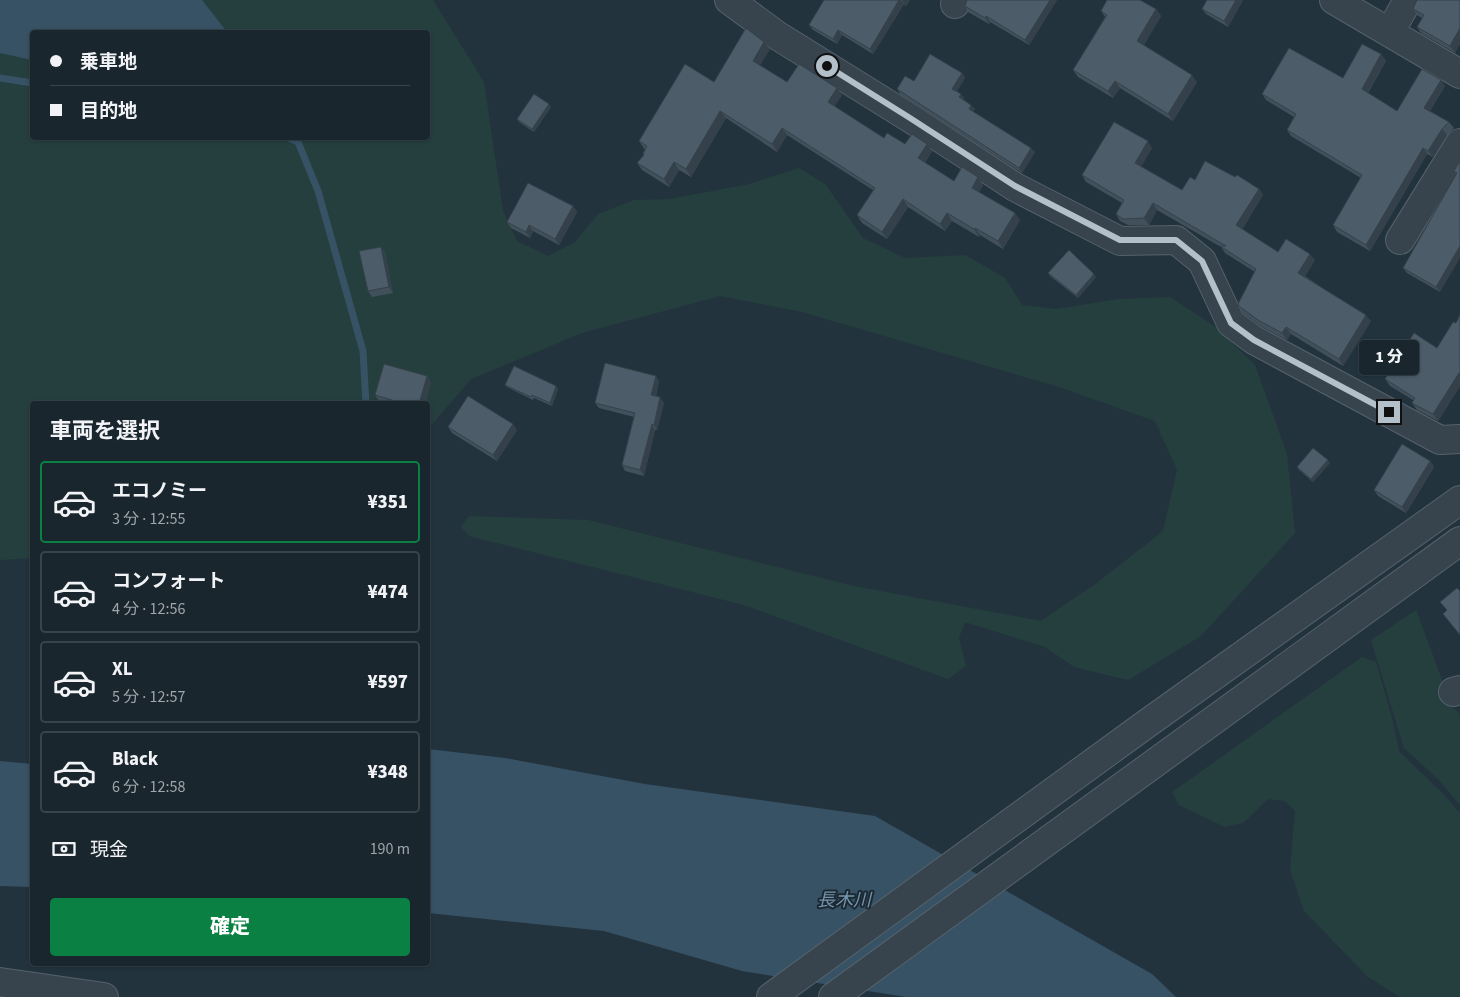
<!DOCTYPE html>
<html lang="ja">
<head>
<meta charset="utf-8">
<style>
  :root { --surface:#1a262e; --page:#27323a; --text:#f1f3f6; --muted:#9fa5aa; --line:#38434a; --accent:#0b8043 }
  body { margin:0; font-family:"Source Sans 3","Noto Sans JP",sans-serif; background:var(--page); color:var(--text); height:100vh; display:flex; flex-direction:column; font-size:19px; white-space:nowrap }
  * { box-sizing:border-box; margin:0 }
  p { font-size:16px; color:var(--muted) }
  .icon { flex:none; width:28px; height:28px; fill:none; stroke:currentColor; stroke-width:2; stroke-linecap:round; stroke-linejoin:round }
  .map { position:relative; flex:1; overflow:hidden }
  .sheet { position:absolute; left:30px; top:401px; width:400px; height:565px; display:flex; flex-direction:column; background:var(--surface); border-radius:5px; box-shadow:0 1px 4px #0004,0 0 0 1px var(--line) }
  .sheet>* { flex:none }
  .banner { position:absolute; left:30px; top:30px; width:400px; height:110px; border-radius:5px; box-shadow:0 1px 4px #0004,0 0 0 1px var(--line); display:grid; align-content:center; height:110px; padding:0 20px; background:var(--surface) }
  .end { position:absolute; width:22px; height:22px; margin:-11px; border:6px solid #b3bfc9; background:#111; box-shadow:0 0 0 2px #111 }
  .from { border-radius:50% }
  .bubble { position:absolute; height:35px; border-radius:5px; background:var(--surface); box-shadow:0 1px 4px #0004,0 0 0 1px var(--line); font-size:16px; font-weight:800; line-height:35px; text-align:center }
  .banner b { display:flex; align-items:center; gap:18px; height:48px; font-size:19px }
  .banner b+b { border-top:1px solid var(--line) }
  .banner i { width:12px; height:12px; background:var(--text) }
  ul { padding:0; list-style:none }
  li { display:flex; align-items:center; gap:15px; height:82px; margin:0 10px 8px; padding:0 10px; border:2px solid var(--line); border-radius:5px }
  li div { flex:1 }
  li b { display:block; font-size:19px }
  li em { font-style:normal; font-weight:800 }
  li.current { border-color:var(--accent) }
  li>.icon { width:45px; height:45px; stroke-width:1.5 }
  h2 { padding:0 20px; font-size:22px; line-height:60px }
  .pay { display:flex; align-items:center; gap:12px; height:55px; padding:0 20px; font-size:19px }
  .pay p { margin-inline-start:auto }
  .cta { display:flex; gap:10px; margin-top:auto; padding:10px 20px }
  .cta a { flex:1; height:58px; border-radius:5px; background:var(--accent); color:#fff; font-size:20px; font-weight:800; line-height:58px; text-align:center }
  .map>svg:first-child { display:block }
  .green { fill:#253f3e; fill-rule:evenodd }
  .water { fill:#375265 }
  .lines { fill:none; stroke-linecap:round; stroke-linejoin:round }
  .stream { stroke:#375265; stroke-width:7 }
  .minor-casing { stroke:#55626c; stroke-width:30 }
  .minor { stroke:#37444e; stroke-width:28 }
  .wall { fill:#41505a }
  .shaded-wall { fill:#35414a }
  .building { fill:#4c5d69; stroke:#35414a }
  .route { stroke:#b3bfc9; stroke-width:6 }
  .labels { text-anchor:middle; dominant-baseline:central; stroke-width:4; stroke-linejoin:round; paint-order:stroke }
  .water-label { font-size:18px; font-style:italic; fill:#7395ad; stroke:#1c2933 }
</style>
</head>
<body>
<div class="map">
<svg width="1460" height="997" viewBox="0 0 1460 997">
  <rect width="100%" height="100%" fill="#23333e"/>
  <g class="green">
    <path d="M0 0H433L484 82 503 211 517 241 548 256 575 242 598 214 634 200 669 199 750 184 799 168 825 184 863 238 905 258 965 255 1005 278 1022 305 1056 309 1119 299 1170 297 1216 327 1255 365 1287 454 1295 533 1201 636 1128 680 1074 667 1045 647 965 622 959 638 966 666 948 679 744 605 469 536 461 527 469 516 588 520 854 586 1041 621 1098 582 1163 531 1177 470 1155 421 1059 387 802 312 720 296 582 333 471 379 428 429V404H32V558L0 560ZM32 32H428V138H32Z"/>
    <path d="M1416 610 1452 707 1460 714V805L1439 780 1404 748 1371 640Z"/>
    <path d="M1362 657 1376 662 1392 718 1399 751 1443 794 1460 813V997H1400L1368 977 1304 911 1290 870 1295 811 1285 801 1268 799 1243 823 1225 827 1179 805 1172 792Z"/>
  </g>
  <g class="water">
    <path d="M0 0H202L227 32H32V60L0 53Z"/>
    <path d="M428 749 505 758 645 784 875 816 1152 974 1176 997H906L742 971 604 931 428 913Z"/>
    <path d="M0 761 32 764V887L0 886Z"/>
  </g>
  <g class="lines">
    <g class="stream">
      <path d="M0 78 32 83"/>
      <path d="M289 138 298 142 318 191 363 351 366 404"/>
    </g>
    <defs>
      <g id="minor">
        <path d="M729 0 778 36 910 118 1015 187 1120 241 1176 240 1202 261 1231 323 1254 340 1440 440 1460 439"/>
        <path d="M1334 0 1460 74"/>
        <path d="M955 4 957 0"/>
        <path d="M1390 32 1408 0"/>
        <path d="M1400 240 1460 143"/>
        <path d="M1453 692 1460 690"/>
        <path d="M0 982 104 997"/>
        <path d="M771 997 1149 722 1460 500"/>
        <path d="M833 997 1460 541"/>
      </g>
    </defs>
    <use href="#minor" class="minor-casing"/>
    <use href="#minor" class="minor"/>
  </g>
  <g class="wall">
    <path d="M824 0H910L906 6 904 4 873 54 842 35 837 44 813 30 809 25Z"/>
    <path d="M1057 0 1029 45 990 22 989 24 968 12 965 6Z"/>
    <path d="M1243 0 1228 27 1206 14 1202 9Z"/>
    <path d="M1460 0V43L1455 53 1421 33 1417 27 1422 18 1417 15 1413 9Z"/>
    <path d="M1156 9 1161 16 1144 45 1197 82 1173 121 1120 88 1113 98 1078 77 1073 70 1105 17 1101 11Z"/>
    <path d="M770 49 760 65 787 82 842 95 834 106 884 138 932 151 925 163 954 181 983 185 979 192 1020 220 1003 249 980 235 979 237 952 221 945 231 908 207 887 239 862 223 857 215 873 190 787 135 777 152 726 118 691 177 679 170 669 187 642 170 637 163 644 155 645 150 639 141 714 82Z"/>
    <path d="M1381 54 1386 61 1368 93 1397 111 1441 80 1445 86 1430 111 1449 122 1454 128 1447 135 1433 157 1427 154 1370 251 1337 232 1333 225 1361 178 1291 136 1287 130 1294 117 1266 100 1262 94 1343 78Z"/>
    <path d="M962 73 965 78 957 91 964 98 963 100 975 109 973 112 1035 152 1022 173 900 94 897 89 914 81Z"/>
    <path d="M551 107 534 132 519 122 517 119Z"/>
    <path d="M1152 148 1141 166 1182 190 1195 180 1259 189 1263 195 1242 229 1278 252 1315 260 1305 276 1371 321 1343 366 1291 334 1287 340 1262 327 1243 313 1239 306 1255 272 1225 253 1221 247 1157 210 1149 225H1128L1120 221 1116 214 1122 203 1086 182 1082 175Z"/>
    <path d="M1460 161 1440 292 1407 273 1403 268 1456 175 1454 171Z"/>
    <path d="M573 206 577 212 559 245 533 231 530 238 511 228 507 222Z"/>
    <path d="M381 247 385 252 393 293 372 297 368 291Z"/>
    <path d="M1048 273 1096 277 1078 298 1050 276Z"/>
    <path d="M1460 315V386L1438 421 1417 410 1412 403 1413 400 1390 386 1385 379 1437 348 1456 323Z"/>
    <path d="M427 376 431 382 425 404H389L379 401 375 395Z"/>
    <path d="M659 381 656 396 664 403 657 430H655L644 476 625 471 622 465 634 417 599 408 595 403Z"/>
    <path d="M505 385 558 389 552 406 534 398 533 400 507 387Z"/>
    <path d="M448 427 517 430 497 461 452 433Z"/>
    <path d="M1430 461 1434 467 1406 513 1378 496 1374 490Z"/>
    <path d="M1330 463 1313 482 1299 470 1297 467Z"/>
  </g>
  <g class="shaded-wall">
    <path d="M899 0H901L904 4 873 54 870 49Z"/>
    <path d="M902 0H910L906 6Z"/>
    <path d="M1050 0H1057L1029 45 1025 40Z"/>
    <path d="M1236 0H1243L1228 27 1224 21Z"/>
    <path d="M1156 9 1161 16 1142 48 1137 41Z"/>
    <path d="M986 16 990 22 989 24 985 18Z"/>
    <path d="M1460 28V43L1455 53 1450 46Z"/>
    <path d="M838 30 842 35 837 44 833 39Z"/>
    <path d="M764 42 770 49 758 68 753 61Z"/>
    <path d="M1381 54 1386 61 1366 95 1362 89Z"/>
    <path d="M962 73 965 78 956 93 952 89Z"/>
    <path d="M1192 75 1197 82 1173 121 1168 114Z"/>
    <path d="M1441 80 1445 86 1428 114 1424 108Z"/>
    <path d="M1115 81 1120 88 1113 98 1108 91Z"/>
    <path d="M837 88 842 95 833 109 828 102Z"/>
    <path d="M961 94 964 98 962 102 959 97Z"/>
    <path d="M549 104 551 107 534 132 532 129Z"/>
    <path d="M971 105 975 109 972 114 969 109Z"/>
    <path d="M720 111 726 118 691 177 686 169Z"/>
    <path d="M782 128 787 135 777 152 772 144Z"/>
    <path d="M1442 129 1447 135 1433 157 1428 151Z"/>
    <path d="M1148 141 1152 148 1140 169 1135 163Z"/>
    <path d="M927 144 932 151 923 165 918 158Z"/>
    <path d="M1031 148 1035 152 1022 173 1019 168Z"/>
    <path d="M1423 148 1427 154 1370 251 1366 245Z"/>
    <path d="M674 162 679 170 669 187 664 179Z"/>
    <path d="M978 177 983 185 977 196 972 188Z"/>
    <path d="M1259 189 1263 195 1241 232 1236 225Z"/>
    <path d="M903 199 908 207 887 239 882 232Z"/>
    <path d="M1153 203 1157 210 1149 225 1144 218Z"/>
    <path d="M573 206 577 212 559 245 555 239Z"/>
    <path d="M947 213 952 221 945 231 940 224Z"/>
    <path d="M1015 213 1020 220 1003 249 998 241Z"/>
    <path d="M529 225 533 231 530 238 526 232Z"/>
    <path d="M975 228 980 235 979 237 974 229Z"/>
    <path d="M1460 246V258L1440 292 1436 287Z"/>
    <path d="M381 247 385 252 393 293 389 287Z"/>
    <path d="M1310 254 1315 260 1303 279 1298 273Z"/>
    <path d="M1094 274 1096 277 1078 298 1076 295Z"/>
    <path d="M1366 315 1371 321 1343 366 1339 359Z"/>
    <path d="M1286 327 1291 334 1287 340 1282 333Z"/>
    <path d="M1459 373 1460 374V386L1438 421 1433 414Z"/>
    <path d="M427 376 431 382 425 404H419Z"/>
    <path d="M656 376 659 381 655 400 651 395Z"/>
    <path d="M556 386 558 389 552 406 550 403Z"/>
    <path d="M660 397 664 403 657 430 654 425Z"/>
    <path d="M513 424 517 430 497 461 493 455Z"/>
    <path d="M652 424 655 430 644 476 640 470Z"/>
    <path d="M1328 460 1330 463 1313 482 1311 479Z"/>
    <path d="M1430 461 1434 467 1406 513 1402 507Z"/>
  </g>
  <g class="building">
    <path d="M824 0H899L870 49 838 30 833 39 809 25Z"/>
    <path d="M967 0H1050L1025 40 986 16 985 18 965 6Z"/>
    <path d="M1107 0H1140L1156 9 1137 41 1192 75 1168 114 1115 81 1108 91 1073 70 1107 15 1101 11Z"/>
    <path d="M1207 0H1236L1224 21 1202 9Z"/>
    <path d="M1417 0H1460V28L1450 46 1417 27 1424 15 1413 9Z"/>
    <path d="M746 28 764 42 753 61 787 82 799 64 837 88 828 102 884 138 887 133 905 144 912 134 927 144 918 158 954 181 962 167 978 177 972 188 1015 213 998 241 975 228 974 229 947 213 940 224 903 199 882 232 857 215 875 188 782 128 772 144 720 111 686 169 674 162 664 179 637 163 644 155 643 154 647 146 639 141 685 64 714 82Z"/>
    <path d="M1362 44 1381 54 1362 89 1397 111 1422 69 1441 80 1424 108 1449 122 1442 129 1428 151 1423 148 1366 245 1333 225 1362 175 1287 130 1296 114 1262 94 1289 48 1343 78Z"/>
    <path d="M930 54 962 73 952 89 961 94 959 97 971 105 969 109 1031 148 1019 168 897 89 905 76 914 81Z"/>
    <path d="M534 94 549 104 532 129 517 119Z"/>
    <path d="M1114 122 1148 141 1135 163 1182 190 1190 177 1195 180 1205 161 1235 177 1237 175 1259 189 1236 225 1278 252 1286 239 1310 254 1298 273 1366 315 1339 359 1286 327 1282 333 1258 320 1239 306 1238 304 1256 269 1220 246H1226L1153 203 1144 218 1123 219 1116 214 1124 200 1082 175Z"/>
    <path d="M1460 161V246L1436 287 1403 268 1457 173 1454 171Z"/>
    <path d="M528 183 573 206 555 239 529 225 526 232 507 222Z"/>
    <path d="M381 247 389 287 368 291 359 251Z"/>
    <path d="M1069 250 1094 274 1076 295 1048 273Z"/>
    <path d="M1460 315V373H1459L1433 414 1412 403 1415 398 1385 379 1414 333 1437 348 1453 322 1456 323Z"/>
    <path d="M605 363 656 376 651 395 660 397 654 425 652 424 640 470 622 465 635 413 595 403Z"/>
    <path d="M384 364 427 376 419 404H405L375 395Z"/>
    <path d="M514 366 556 386 550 403 532 395 531 397 505 385Z"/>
    <path d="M468 396 513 424 493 455 448 427Z"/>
    <path d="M1402 444 1430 461 1402 507 1374 490Z"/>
    <path d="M1313 448 1328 460 1311 479 1297 467Z"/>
    <path d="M1457 588 1460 591V635L1443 614 1447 610 1440 602Z"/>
  </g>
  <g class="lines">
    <path class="route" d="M827 66 910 118 1015 186 1120 240H1176L1202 261 1231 323 1254 340 1389 412"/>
  </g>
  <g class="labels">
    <g class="water-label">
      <text x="844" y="900">長木川</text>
    </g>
  </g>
</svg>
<i class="end from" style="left:827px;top:66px"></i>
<i class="end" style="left:1389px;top:412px"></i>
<div class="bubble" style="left:1359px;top:340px;width:60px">1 分</div>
<div class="banner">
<b><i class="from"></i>乗車地</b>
<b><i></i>目的地</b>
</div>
<section class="sheet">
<h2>車両を選択</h2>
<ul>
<li class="current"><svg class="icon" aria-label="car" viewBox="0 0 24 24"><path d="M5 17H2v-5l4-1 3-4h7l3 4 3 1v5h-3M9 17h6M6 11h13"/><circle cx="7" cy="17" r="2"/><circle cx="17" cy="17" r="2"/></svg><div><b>エコノミー</b><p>3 分 · 12:55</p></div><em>¥351</em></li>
<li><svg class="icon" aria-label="car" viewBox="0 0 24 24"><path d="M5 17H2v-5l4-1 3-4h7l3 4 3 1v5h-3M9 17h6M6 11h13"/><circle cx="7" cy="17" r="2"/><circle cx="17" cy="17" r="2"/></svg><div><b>コンフォート</b><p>4 分 · 12:56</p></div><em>¥474</em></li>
<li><svg class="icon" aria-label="car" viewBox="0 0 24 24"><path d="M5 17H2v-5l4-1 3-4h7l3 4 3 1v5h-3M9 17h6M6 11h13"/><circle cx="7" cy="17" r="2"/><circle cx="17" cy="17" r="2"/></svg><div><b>XL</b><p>5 分 · 12:57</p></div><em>¥597</em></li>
<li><svg class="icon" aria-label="car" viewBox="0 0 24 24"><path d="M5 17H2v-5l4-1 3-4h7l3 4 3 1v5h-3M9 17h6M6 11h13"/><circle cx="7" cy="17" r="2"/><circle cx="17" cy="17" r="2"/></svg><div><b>Black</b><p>6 分 · 12:58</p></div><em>¥348</em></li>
</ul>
<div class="pay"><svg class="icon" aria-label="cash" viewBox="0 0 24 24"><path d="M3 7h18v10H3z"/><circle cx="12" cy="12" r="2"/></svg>現金<p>190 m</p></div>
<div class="cta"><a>確定</a></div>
</section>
</div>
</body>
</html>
